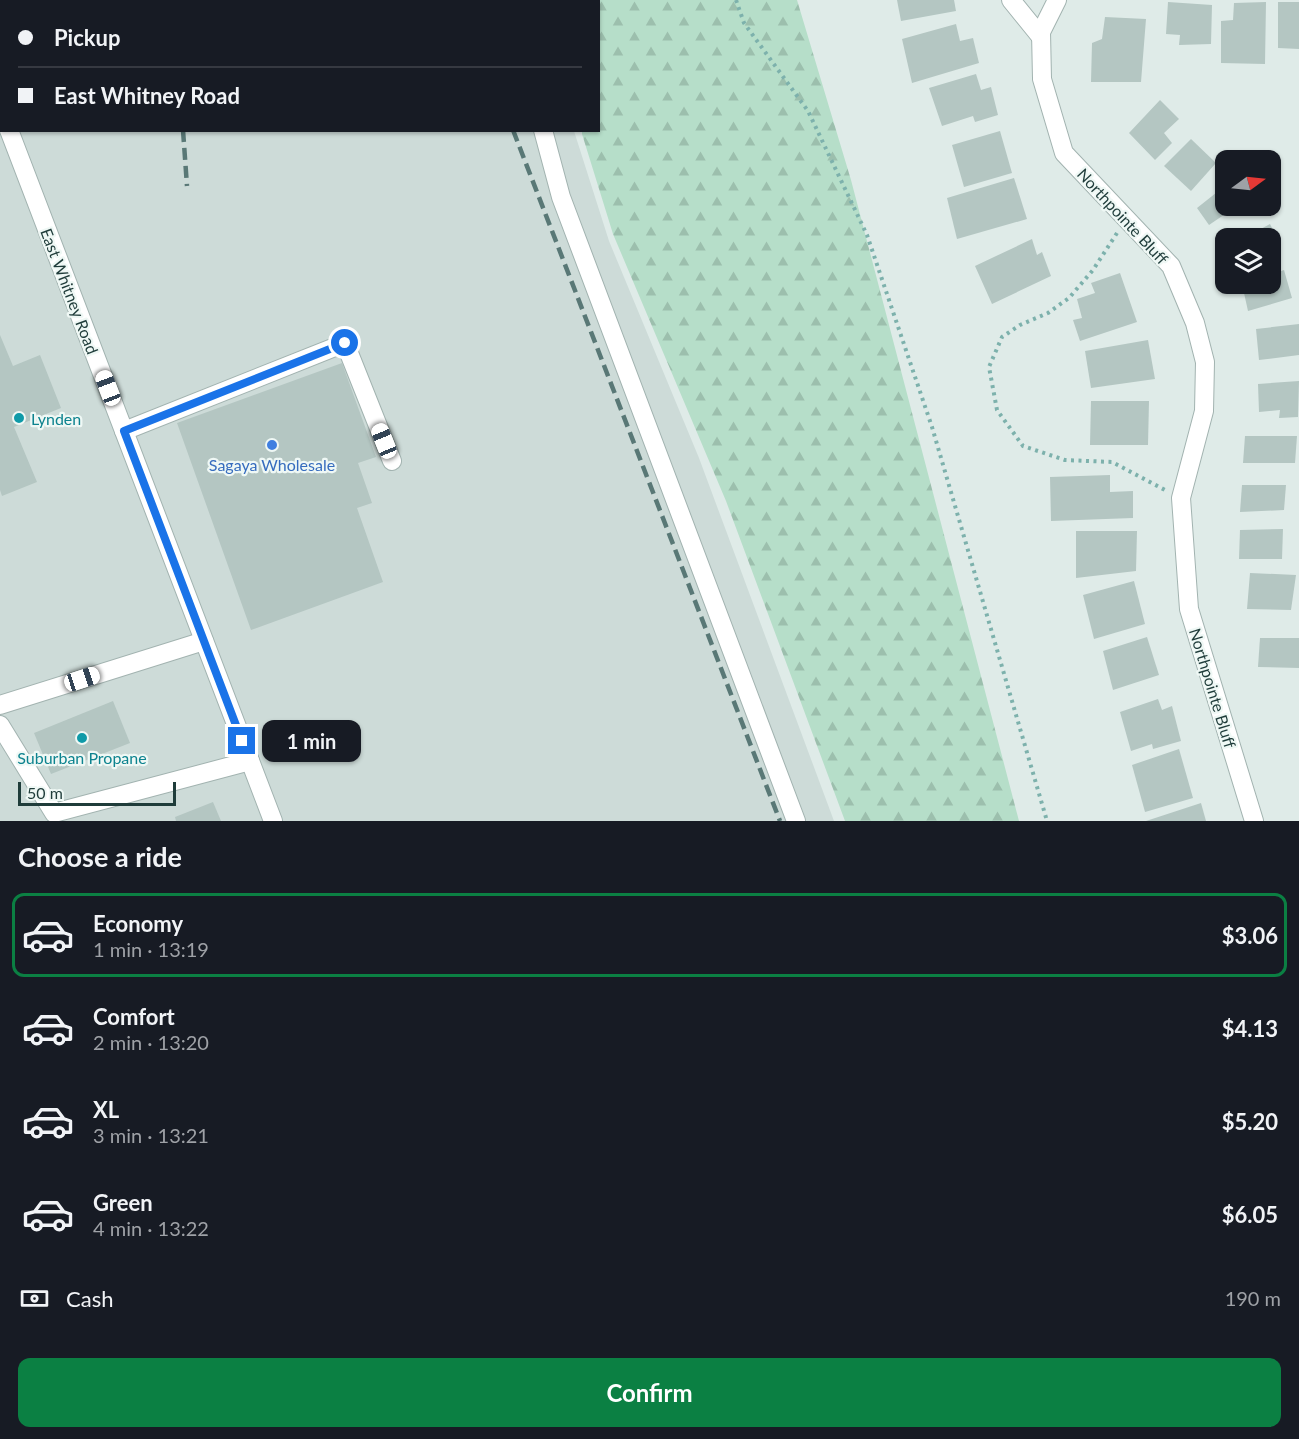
<!DOCTYPE html>
<html lang="en">
<head>
<meta charset="utf-8">
<style>
  :root { --surface:#171b24; --page:#20242c; --text:#f1f3f6; --muted:#9ea1a6; --line:#363941; --accent:#0b8043 }
  body { margin:0; font-family:Lato,sans-serif; background:var(--page); color:var(--text); height:100vh; display:flex; flex-direction:column; font-size:22px; white-space:nowrap }
  * { box-sizing:border-box; margin:0 }
  p { font-size:20px; color:var(--muted) }
  .icon { flex:none; width:33px; height:33px; fill:none; stroke:currentColor; stroke-width:2; stroke-linecap:round; stroke-linejoin:round }
  .map { position:relative; height:821px; overflow:hidden }
  .sheet { display:flex; flex-direction:column; background:var(--surface); flex:1 }
  .sheet>* { flex:none }
  .banner { position:absolute; left:0px; top:0px; width:600px; height:132px; box-shadow:0 2px 4px #0004; display:grid; align-content:center; height:132px; padding:0 18px; background:var(--surface) }
  .needle { width:39px; rotate:75deg }
  .tools { position:absolute; left:1215px; top:150px; display:grid; gap:12px }
  .tools a { display:grid; place-items:center; width:66px; height:66px; border-radius:12px; background:var(--surface); box-shadow:0 2px 4px #0004; font-size:30px }
  .scale { position:absolute; left:18px; bottom:15px; width:158px; box-sizing:border-box; padding-left:6px; border:3px solid #1f3c3a; border-top:0; font-size:16px; line-height:21px; white-space:nowrap; color:#1f3c3a; -webkit-text-stroke:4px #eff8f5; paint-order:stroke }
  .end { position:absolute; width:27px; height:27px; margin:-14px; border:8px solid #1a73e8; background:#fff; box-shadow:0 0 0 3px #fff }
  .from { border-radius:50% }
  .bubble { position:absolute; height:42px; border-radius:12px; background:var(--surface); box-shadow:0 2px 4px #0004; font-size:20px; font-weight:700; line-height:42px; text-align:center }
  .car { position:absolute; width:18px; height:36px; margin:-18px -9px; border-radius:8px; box-shadow:0 0 4px 2px #0007; background:linear-gradient(#fff 24%,#345 0 40%,#fff 0 76%,#345 0 86%,#fff 0) }
  .banner b { display:flex; align-items:center; gap:21px; height:57px; font-size:22px }
  .banner b+b { border-top:2px solid var(--line) }
  .banner i { width:15px; height:15px; background:var(--text) }
  ul { padding:0; list-style:none }
  li { display:flex; align-items:center; gap:18px; height:84px; margin:0 12px 9px; padding:0 6px; border:3px solid transparent; border-radius:12px }
  li div { flex:1 }
  li b { display:block; font-size:22px }
  li em { font-style:normal; font-weight:700 }
  li.selected { border-color:var(--accent) }
  li>.icon { width:54px; height:54px; stroke-width:1.5 }
  h2 { padding:0 18px; font-size:27px; line-height:72px }
  .pay { display:flex; align-items:center; gap:15px; height:66px; padding:0 18px; font-size:22px }
  .pay p { margin-inline-start:auto }
  .action { display:flex; gap:12px; margin-top:auto; padding:12px 18px }
  .action a { flex:1; height:69px; border-radius:12px; background:var(--accent); color:#fff; font-size:24px; font-weight:700; line-height:69px; text-align:center }
  .map>svg:first-child { display:block }
  .built { fill:#cddbd8 }
  .forest { fill:url(#forest-firs) }
  .building { fill:#b4c6c2 }
  .lines { fill:none; stroke-linecap:round; stroke-linejoin:round }
  .minor-casing { stroke:#a2b3b0; stroke-width:20 }
  .path { stroke:#7db1ac; stroke-width:4; stroke-dasharray:3 4.5; stroke-linecap:butt }
  .minor { stroke:#fff; stroke-width:18 }
  .rail { stroke:#597876; stroke-width:4.5; stroke-dasharray:12 6; stroke-linecap:butt }
  .route { stroke:#1a73e8; stroke-width:8 }
  .culture-dot { fill:#0f9aa8; stroke:#eff8f5; stroke-width:2 }
  .shop-dot { fill:#3f7fe0; stroke:#eff8f5; stroke-width:2 }
  .labels { text-anchor:middle; dominant-baseline:central; stroke-width:4.5; stroke-linejoin:round; paint-order:stroke }
  .street-label { font-size:16px; fill:#1f3c3a; stroke:#eff8f5 }
  .culture-label { font-size:16px; fill:#0d838f; stroke:#eff8f5; text-anchor:start }
  .shop-label { font-size:16px; fill:#366cbe; stroke:#eff8f5 }
</style>
</head>
<body>
<div class="map">
<svg width="1299" height="821" viewBox="0 0 1299 821">
  <defs>
    <pattern id="forest-firs" width="22" height="20" patternUnits="userSpaceOnUse" patternTransform="scale(1.5)"><rect width="22" height="20" fill="#b6dec9"/><path d="M5 1l3.5 6h-7zM16 11l3.5 6h-7z" fill="#9cbfad"/></pattern>
  </defs>
  <rect width="100%" height="100%" fill="#dfebe8"/>
  <path class="built" d="M0 0H538L2 2V130L574 131 609 241 699 458 834 821H0Z"/>
  <path class="forest" d="M555 0H797L851 180 1019 821H845L726 501 613 234 582 134V131L598 130V2Z"/>
  <g class="building">
    <path d="M897 0H954L956 11 901 21Z"/>
    <path d="M1168 2 1212 5 1211 44 1179 45 1180 35 1166 34Z"/>
    <path d="M1266 2 1265 64 1221 63V21L1233 20 1234 3Z"/>
    <path d="M1278 2H1299V49L1278 48Z"/>
    <path d="M1105 17 1146 19 1141 82H1091L1092 43 1102 39Z"/>
    <path d="M956 24 960 41 973 38 979 63 912 83 902 39Z"/>
    <path d="M976 74 981 90 991 87 998 115 975 122 973 116 942 126 929 88Z"/>
    <path d="M1160 100 1179 119 1164 133 1172 143 1155 160 1129 133Z"/>
    <path d="M1000 131 1012 173 964 187 952 145Z"/>
    <path d="M1191 139 1216 163 1191 191 1164 166Z"/>
    <path d="M1014 178 1027 219 957 239 947 198Z"/>
    <path d="M1226 185V206H1237L1209 225 1197 208Z"/>
    <path d="M1270 224 1281 246 1270 252V238H1244Z"/>
    <path d="M1032 239 1037 255 1042 252 1051 276 992 304 975 266Z"/>
    <path d="M1284 270 1292 298 1248 311 1242 284H1270V275Z"/>
    <path d="M1120 273 1137 322 1080 341 1073 320 1082 318 1077 299 1095 293 1091 283Z"/>
    <path d="M1299 324V355L1259 360 1256 329Z"/>
    <path d="M0 335 13 366 40 355 61 408 14 427 37 482 2 496 0 490Z"/>
    <path d="M1148 340 1155 379 1091 388 1085 351Z"/>
    <path d="M342 363 376 457 358 463 372 503 357 508 383 582 251 630 177 423Z"/>
    <path d="M1299 381 1298 417 1279 418 1280 410 1259 412 1258 384Z"/>
    <path d="M1091 401H1149L1148 445H1090Z"/>
    <path d="M1245 436H1297L1295 463H1243Z"/>
    <path d="M1110 475V492L1133 491V518L1051 521 1050 477Z"/>
    <path d="M1242 485H1286L1284 510 1240 512Z"/>
    <path d="M1283 529 1282 559H1239L1240 530Z"/>
    <path d="M1076 531H1137L1136 571 1076 578Z"/>
    <path d="M1250 573 1296 575 1291 610 1247 609Z"/>
    <path d="M1134 581 1145 624 1094 639 1083 595Z"/>
    <path d="M1147 637 1159 675 1113 690 1103 651Z"/>
    <path d="M1260 638H1299V668L1258 667Z"/>
    <path d="M1158 699 1162 710 1172 706 1181 741 1153 749 1152 744 1131 751 1120 712Z"/>
    <path d="M113 701 130 743 51 774 34 733Z"/>
    <path d="M1179 749 1193 798 1145 812 1132 765Z"/>
    <path d="M213 802 221 821H176L175 817Z"/>
    <path d="M1201 803 1206 821H1146Z"/>
  </g>
  <g class="lines">
    <defs>
      <g id="minor">
        <path d="M524 0V2"/>
        <path d="M1011 0 1041 37"/>
        <path d="M1057 0 1041 32 1042 79 1064 153 1171 266 1195 323 1205 362 1204 411 1181 498 1189 609 1254 821"/>
        <path d="M0 107 2 111"/>
        <path d="M9 130 273 821"/>
        <path d="M543 130 561 197 796 821"/>
        <path d="M124 431 345 343 392 461"/>
        <path d="M0 705 204 641"/>
        <path d="M0 725 54 813 250 761"/>
      </g>
    </defs>
    <use href="#minor" class="minor-casing"/>
    <g class="path">
      <path d="M736 0 744 23 808 111 867 235 932 427 1047 821"/>
      <path d="M1117 233 1093 270 1069 298 1048 313 1020 325 1002 337 989 367 997 410 1023 446 1065 460 1112 462 1165 490"/>
    </g>
    <use href="#minor" class="minor"/>
    <g class="rail">
      <path d="M156 0V2"/>
      <path d="M174 0 175 2"/>
      <path d="M462 0V2"/>
      <path d="M183 130 187 186"/>
      <path d="M513 130 780 821"/>
    </g>
  </g>
  <g class="lines">
    <path class="route" d="M242 741 124 431 345 343"/>
  </g>
  <g class="culture-dot">
    <circle cx="19" cy="418" r="6"/>
    <circle cx="82" cy="738" r="6"/>
  </g>
  <circle class="shop-dot" cx="272" cy="445" r="6"/>
  <g class="labels">
    <g class="street-label">
      <text transform="translate(1123 216) rotate(47)">Northpointe Bluff</text>
      <text transform="translate(70 291) rotate(69)">East Whitney Road</text>
      <text transform="translate(1213 688) rotate(73)">Northpointe Bluff</text>
    </g>
    <g class="culture-label">
      <text x="31" y="418">Lynden</text>
      <text x="82" y="757" text-anchor="middle">Suburban Propane</text>
    </g>
    <g class="shop-label">
      <text x="272" y="464">Sagaya Wholesale</text>
    </g>
  </g>
</svg>
<div class="tools">
<a><svg class="needle" viewBox="-14 -14 28 28"><path d="M0-13l5 13h-10z" fill="#e53935"/><path d="M0 13l5-13h-10z" fill="#9ea1a6"/></svg></a>
<a><svg class="icon" aria-label="layers" viewBox="0 0 24 24"><path d="M12 4l9 5-9 5-9-5zM3 14l9 5 9-5"/></svg></a>
</div>
<div class="scale">50 m</div>
<i class="end from" style="left:345px;top:343px"></i>
<i class="end" style="left:242px;top:741px"></i>
<div class="bubble" style="left:262px;top:720px;width:99px">1 min</div>
<i class="car" style="left:108px;top:388px;rotate:339deg"></i>
<i class="car" style="left:384px;top:441px;rotate:338deg"></i>
<i class="car" style="left:82px;top:679px;rotate:72deg"></i>
<div class="banner">
<b><i class="from"></i>Pickup</b>
<b><i></i>East Whitney Road</b>
</div>
</div>
<section class="sheet">
<h2>Choose a ride</h2>
<ul>
<li class="selected"><svg class="icon" aria-label="car" viewBox="0 0 24 24"><path d="M5 17H2v-5l4-1 3-4h7l3 4 3 1v5h-3M9 17h6M6 11h13"/><circle cx="7" cy="17" r="2"/><circle cx="17" cy="17" r="2"/></svg><div><b>Economy</b><p>1 min · 13:19</p></div><em>$3.06</em></li>
<li><svg class="icon" aria-label="car" viewBox="0 0 24 24"><path d="M5 17H2v-5l4-1 3-4h7l3 4 3 1v5h-3M9 17h6M6 11h13"/><circle cx="7" cy="17" r="2"/><circle cx="17" cy="17" r="2"/></svg><div><b>Comfort</b><p>2 min · 13:20</p></div><em>$4.13</em></li>
<li><svg class="icon" aria-label="car" viewBox="0 0 24 24"><path d="M5 17H2v-5l4-1 3-4h7l3 4 3 1v5h-3M9 17h6M6 11h13"/><circle cx="7" cy="17" r="2"/><circle cx="17" cy="17" r="2"/></svg><div><b>XL</b><p>3 min · 13:21</p></div><em>$5.20</em></li>
<li><svg class="icon" aria-label="car" viewBox="0 0 24 24"><path d="M5 17H2v-5l4-1 3-4h7l3 4 3 1v5h-3M9 17h6M6 11h13"/><circle cx="7" cy="17" r="2"/><circle cx="17" cy="17" r="2"/></svg><div><b>Green</b><p>4 min · 13:22</p></div><em>$6.05</em></li>
</ul>
<div class="pay"><svg class="icon" aria-label="cash" viewBox="0 0 24 24"><path d="M3 7h18v10H3z"/><circle cx="12" cy="12" r="2"/></svg>Cash<p>190 m</p></div>
<div class="action"><a>Confirm</a></div>
</section>
</body>
</html>
